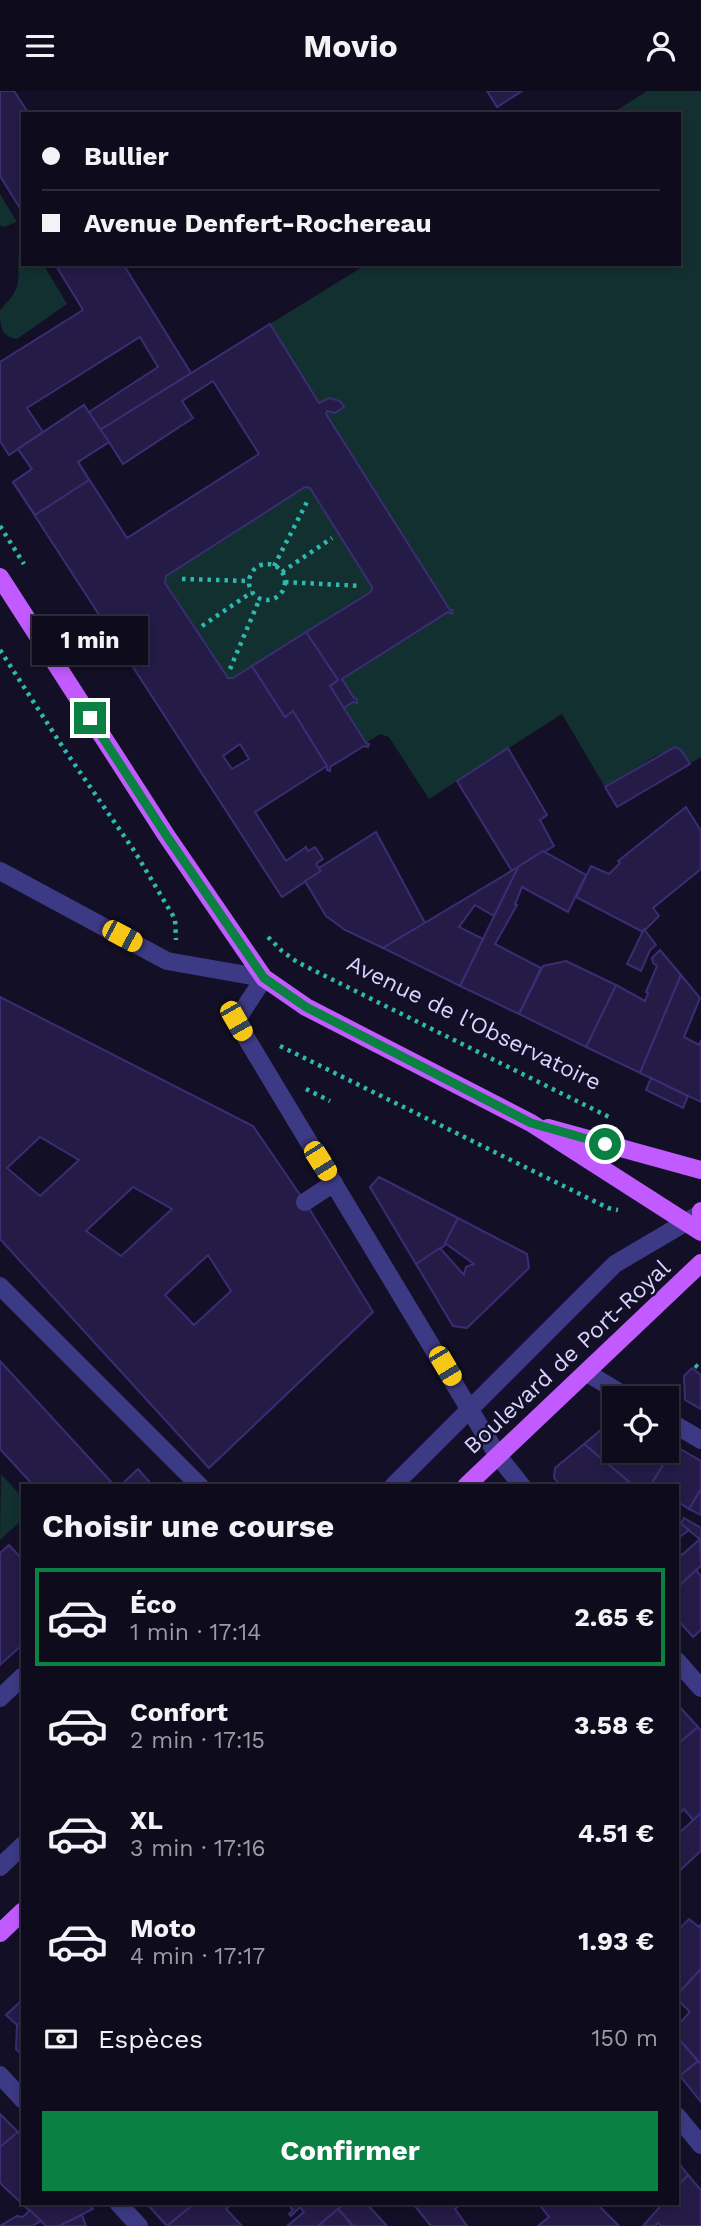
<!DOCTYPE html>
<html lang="fr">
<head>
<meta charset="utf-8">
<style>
  :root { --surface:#0e0b1c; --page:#171425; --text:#f1f3f6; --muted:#9b9ba3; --line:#2e2b3b; --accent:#0b8043 }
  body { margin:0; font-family:"Work Sans",sans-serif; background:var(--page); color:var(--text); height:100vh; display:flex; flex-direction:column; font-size:26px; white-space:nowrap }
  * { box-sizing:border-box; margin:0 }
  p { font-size:23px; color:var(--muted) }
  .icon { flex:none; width:38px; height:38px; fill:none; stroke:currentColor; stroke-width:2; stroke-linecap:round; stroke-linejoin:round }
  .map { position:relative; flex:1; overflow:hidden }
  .drawer { position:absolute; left:21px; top:1393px; width:658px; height:721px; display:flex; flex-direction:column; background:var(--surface); border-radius:0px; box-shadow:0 4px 10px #0003,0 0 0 2px var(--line) }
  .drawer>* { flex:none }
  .top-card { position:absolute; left:21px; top:21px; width:660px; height:154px; border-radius:0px; box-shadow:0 4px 10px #0003,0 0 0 2px var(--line); display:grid; align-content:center; height:154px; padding:0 21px; background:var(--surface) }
  .controls { position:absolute; left:602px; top:1295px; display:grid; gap:14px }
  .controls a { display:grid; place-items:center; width:77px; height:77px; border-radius:0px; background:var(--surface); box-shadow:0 4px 10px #0003,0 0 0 2px var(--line); font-size:35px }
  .end { position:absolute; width:32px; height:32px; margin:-16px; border:9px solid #0b8043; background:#fff; box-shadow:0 0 0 4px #fff }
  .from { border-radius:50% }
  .bubble { position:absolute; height:49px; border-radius:0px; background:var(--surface); box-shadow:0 4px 10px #0003,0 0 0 2px var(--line); font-size:23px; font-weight:700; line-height:49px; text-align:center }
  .car { position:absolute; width:21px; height:42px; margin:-21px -10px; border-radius:9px; box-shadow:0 0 5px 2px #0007; background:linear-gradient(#f5c518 24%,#345 0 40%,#f5c518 0 76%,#345 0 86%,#f5c518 0) }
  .top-card b { display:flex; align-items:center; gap:24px; height:66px; font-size:26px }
  .top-card b+b { border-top:2px solid var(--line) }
  .top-card i { width:18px; height:18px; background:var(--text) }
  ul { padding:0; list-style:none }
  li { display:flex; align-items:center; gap:21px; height:98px; margin:0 14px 10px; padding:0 7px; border:4px solid transparent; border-radius:0px }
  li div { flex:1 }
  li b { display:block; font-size:26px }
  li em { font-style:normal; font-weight:700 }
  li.active { border-color:var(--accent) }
  li>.icon { width:63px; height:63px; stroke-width:1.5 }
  h2 { padding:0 21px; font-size:32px; line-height:84px }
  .pay { display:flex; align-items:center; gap:18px; height:77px; padding:0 21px; font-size:26px }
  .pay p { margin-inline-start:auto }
  .primary-button { display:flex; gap:14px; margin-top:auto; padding:14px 21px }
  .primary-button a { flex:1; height:80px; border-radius:0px; background:var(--accent); color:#fff; font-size:28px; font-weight:700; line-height:80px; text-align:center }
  header { display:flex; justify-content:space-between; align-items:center; height:91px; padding:0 21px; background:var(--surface); font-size:32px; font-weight:700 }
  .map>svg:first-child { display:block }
  .green { fill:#12302f }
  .building { fill:#241b47; stroke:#3b2d73; stroke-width:2; fill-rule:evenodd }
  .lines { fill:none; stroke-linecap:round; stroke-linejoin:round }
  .path { stroke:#2fb8b0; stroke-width:4.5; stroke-dasharray:3.5 5; stroke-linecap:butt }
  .minor { stroke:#3d3a85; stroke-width:18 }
  .major { stroke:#c25bff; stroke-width:18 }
  .route { stroke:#0b8043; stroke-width:9 }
  .labels { text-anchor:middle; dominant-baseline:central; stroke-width:5; stroke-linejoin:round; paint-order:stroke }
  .street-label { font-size:23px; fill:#d9d4ff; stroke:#130f26 }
</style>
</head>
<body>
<header><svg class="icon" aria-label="menu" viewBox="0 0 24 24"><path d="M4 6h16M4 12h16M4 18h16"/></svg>Movio<svg class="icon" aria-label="person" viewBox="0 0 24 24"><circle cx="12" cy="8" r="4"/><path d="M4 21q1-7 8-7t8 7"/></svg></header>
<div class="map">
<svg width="701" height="2135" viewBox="0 0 701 2135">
  <rect width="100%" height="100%" fill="#130f26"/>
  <g class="green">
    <path d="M647 0H701V666L690 673 681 659 675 656 661 665 659 663 605 696 562 623 429 708 389 646 380 643 366 652 343 617 353 611 357 612V609L354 607 342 588 448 521 452 522 453 519H450L326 323 327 320 344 315 340 310 329 307 319 312 270 233 367 173H679V23H611Z"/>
    <path d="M0 103 17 131 4 136 0 135Z"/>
    <path d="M23 156V173H43L67 213 17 248C0 246 0 233 0 219 8 210 17 202 18 190 20 177 15 167 23 156Z"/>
    <path d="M305 396 310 397 372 496 371 501 232 588 228 587 165 492 166 485Z"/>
    <path d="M1 1383 23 1407V1428L0 1449Z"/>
  </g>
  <g class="building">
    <path d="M0 0H14L29 23H23V122L0 85Z"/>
    <path d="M487 0H522L497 16Z"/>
    <path d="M55 173H123L191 282 100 339 89 321 158 276 140 246 27 317 43 341 9 364 0 350V271L83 219Z"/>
    <path d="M270 233 319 312 329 307 340 310 344 316 335 322 327 320 326 323 450 519H453L452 523 448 521 342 588 354 607 357 608V612L353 611 343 617 330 595 338 589 306 541 371 501 372 496 310 397 305 396 166 485 165 492 228 587H233L252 575 285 626 293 620 327 675 255 721 286 770 306 756 308 760 315 756 323 768 316 773 321 780 282 806 13 391 32 378 18 358 84 314 100 339ZM213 290 259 363 127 447 78 371 109 351 123 373 193 327 182 310ZM240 653 249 668 232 678 223 665Z"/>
    <path d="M84 314 109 351 78 371 89 389 35 424 13 391 32 378 18 358Z"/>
    <path d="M306 541 338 589 330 595 366 652 369 653 368 656 364 655 330 676V680L327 679V675L293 620 285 626 252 575Z"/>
    <path d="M675 656 681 659 690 673 617 716 605 696Z"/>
    <path d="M508 657 547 724 540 729 554 755 512 780 457 690Z"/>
    <path d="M686 716 701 740V778L653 817 659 825 643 841 576 806 591 775 609 783 620 772 618 770Z"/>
    <path d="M376 741 425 832 383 857 345 839 326 825 305 790 321 780 319 777Z"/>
    <path d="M543 760 586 784 568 821 522 796 515 813 517 814 495 853 541 877 519 923 460 895 518 776Z"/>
    <path d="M518 776 494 825 475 814 459 836 483 848 460 895 383 857Z"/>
    <path d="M644 838 656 854 650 859 641 880 627 873Z"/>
    <path d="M660 859 681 884 640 982 586 956 616 894 645 910 648 902 646 901 657 875 653 872 652 867Z"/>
    <path d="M566 870 616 894 586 956 519 923 543 875Z"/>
    <path d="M681 884 700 907 684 946 699 954 701 949V1011L640 982Z"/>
    <path d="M0 906 253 1035 305 1111 373 1221 209 1377 0 1148ZM40 1046 79 1069 40 1105 7 1077ZM133 1096 172 1118 121 1165 86 1140ZM208 1164 231 1200 194 1234 165 1204Z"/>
    <path d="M651 987 688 1005 683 1017 646 999Z"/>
    <path d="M379 1086 458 1127 444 1155 416 1173 370 1096Z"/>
    <path d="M458 1127 527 1163 529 1177 467 1237 453 1235 416 1173 440 1157 464 1184 466 1176 474 1173 445 1152Z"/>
    <path d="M0 1270 115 1395H34L0 1358Z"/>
    <path d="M692 1277 701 1284V1318L685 1309 684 1285Z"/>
    <path d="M614 1328V1360H667V1350L675 1355 650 1395H634L584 1353Z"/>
    <path d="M584 1353 634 1395H561L554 1387 555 1377Z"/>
    <path d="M675 1355 701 1370V1398L689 1418 677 1410V1395H650Z"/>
    <path d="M138 1378 153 1395H120Z"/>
    <path d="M701 1398V1424L689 1418Z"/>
    <path d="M684 1427 701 1437V1449L681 1433Z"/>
    <path d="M677 1430 689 1439 677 1448Z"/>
    <path d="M700 1448 701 1475 677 1497V1458L682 1464Z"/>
    <path d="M9 1454 23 1469V1553L0 1574V1462Z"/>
    <path d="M696 1479 701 1485V1539L693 1546 677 1528V1497Z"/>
    <path d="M677 1613 698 1636 677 1654Z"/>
    <path d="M698 1636 701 1640V1722L693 1729 684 1718 680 1722 677 1719V1654Z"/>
    <path d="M701 1722V1760L677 1782V1744Z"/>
    <path d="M689 1828 699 1836 701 1833V1878L677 1904V1840Z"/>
    <path d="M701 1878V1973L677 1946V1935L690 1921 681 1912 677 1916V1904Z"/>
    <path d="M23 1908V1929L17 1934 6 1924Z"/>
    <path d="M23 1929V1965L16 1958 17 1934Z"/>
    <path d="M677 1946 698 1970 680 1985 677 1981Z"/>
    <path d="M698 1970 701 1973V2011L680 1985Z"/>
    <path d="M0 2023 18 2041 0 2056Z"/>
    <path d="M18 2041 23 2046V2112H88L93 2118 59 2135H46L2 2094 0 2091V2056Z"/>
    <path d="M677 2070 688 2084 677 2096Z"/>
    <path d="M688 2084 701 2099V2135H661L658 2132 655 2135H643L663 2112H677V2096Z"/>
    <path d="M146 2112H195L167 2135Z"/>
    <path d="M195 2112H233L226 2118 242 2135H167Z"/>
    <path d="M287 2112H336L340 2117 318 2135H287L304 2121 300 2116 291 2125 289 2123 293 2119Z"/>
    <path d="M345 2112H366L387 2135H353L338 2118Z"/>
    <path d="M416 2112H462L455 2118 467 2135H431L414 2114Z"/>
    <path d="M538 2112H596L619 2135H538L549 2126Z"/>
    <path d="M338 2118 353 2135H318Z"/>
    <path d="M30 2119 41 2130 32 2135H0L17 2125 23 2126Z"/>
    <path d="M82 2124 86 2135H59Z"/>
  </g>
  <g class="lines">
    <g class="path">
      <path d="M0 435 24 473"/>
      <circle cx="267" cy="491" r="18"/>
      <path d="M274 475 308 409"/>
      <path d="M282 481 332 447"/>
      <path d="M182 488 249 490"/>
      <path d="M285 491 361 495"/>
      <path d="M202 535 252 501"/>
      <path d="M0 559 64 658 135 761 175 828 176 849"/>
      <path d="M230 578 260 507"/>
      <path d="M268 846 282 860 297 871 609 1026"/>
      <path d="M280 955 608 1117 618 1119"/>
      <path d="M306 998 330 1010"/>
      <path d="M695 1274 701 1279"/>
    </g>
    <g class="minor">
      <path d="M0 780 167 870 264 887 236 930 470 1319 498 1365 522 1395"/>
      <path d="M305 1111 334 1092"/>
      <path d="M0 1195 200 1395"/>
      <path d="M587 1282 629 1307"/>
      <path d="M667 1329 701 1349"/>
      <path d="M393 1395 615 1173 698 1124"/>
      <path d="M677 1570 701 1597"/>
      <path d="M0 1607 23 1585"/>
      <path d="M0 1776 23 1754"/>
      <path d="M0 1984 23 2009"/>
      <path d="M677 2025 701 2054"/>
      <path d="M118 2112 139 2135"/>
    </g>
    <g class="major">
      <path d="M0 486 166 744 264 887 306 916 531 1032 701 1141"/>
      <path d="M548 1037 701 1079"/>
      <path d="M701 1120V1123"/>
      <path d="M466 1395 701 1172"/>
      <path d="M0 1842 23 1820"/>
    </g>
  </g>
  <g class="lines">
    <path class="route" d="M90 627 166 744 264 887 306 916 531 1032 605 1053"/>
  </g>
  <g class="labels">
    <g class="street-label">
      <text transform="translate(474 932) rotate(26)">Avenue de l'Observatoire</text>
      <text transform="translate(567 1266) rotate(-43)">Boulevard de Port-Royal</text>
    </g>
  </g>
</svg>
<div class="controls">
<a><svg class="icon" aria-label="locate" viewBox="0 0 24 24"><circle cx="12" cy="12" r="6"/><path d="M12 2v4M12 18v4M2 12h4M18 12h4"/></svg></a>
</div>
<i class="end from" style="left:605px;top:1053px"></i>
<i class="end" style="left:90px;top:627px"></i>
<div class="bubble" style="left:32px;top:525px;width:116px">1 min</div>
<i class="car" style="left:122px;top:845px;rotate:118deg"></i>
<i class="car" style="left:236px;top:930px;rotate:150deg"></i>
<i class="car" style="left:320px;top:1070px;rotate:148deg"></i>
<i class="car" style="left:445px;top:1275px;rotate:149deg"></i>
<div class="top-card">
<b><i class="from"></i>Bullier</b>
<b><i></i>Avenue Denfert-Rochereau</b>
</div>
<section class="drawer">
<h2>Choisir une course</h2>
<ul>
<li class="active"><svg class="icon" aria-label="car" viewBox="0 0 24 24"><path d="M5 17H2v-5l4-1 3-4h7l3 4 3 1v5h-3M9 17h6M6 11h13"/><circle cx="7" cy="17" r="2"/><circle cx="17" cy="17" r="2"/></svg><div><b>Éco</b><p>1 min · 17:14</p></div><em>2.65 €</em></li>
<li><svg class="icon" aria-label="car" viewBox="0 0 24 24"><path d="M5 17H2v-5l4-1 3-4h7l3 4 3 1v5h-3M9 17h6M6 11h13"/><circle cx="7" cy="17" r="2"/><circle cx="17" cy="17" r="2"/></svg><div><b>Confort</b><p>2 min · 17:15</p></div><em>3.58 €</em></li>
<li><svg class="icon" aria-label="car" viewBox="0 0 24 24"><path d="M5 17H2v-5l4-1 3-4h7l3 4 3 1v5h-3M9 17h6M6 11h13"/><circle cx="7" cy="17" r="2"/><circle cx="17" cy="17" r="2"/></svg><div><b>XL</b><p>3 min · 17:16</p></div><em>4.51 €</em></li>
<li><svg class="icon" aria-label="car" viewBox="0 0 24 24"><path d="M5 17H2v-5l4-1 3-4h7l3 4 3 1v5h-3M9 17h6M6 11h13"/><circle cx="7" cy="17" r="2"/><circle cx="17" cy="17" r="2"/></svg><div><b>Moto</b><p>4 min · 17:17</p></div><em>1.93 €</em></li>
</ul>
<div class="pay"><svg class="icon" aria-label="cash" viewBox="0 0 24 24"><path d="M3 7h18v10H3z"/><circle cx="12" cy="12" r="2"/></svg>Espèces<p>150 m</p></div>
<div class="primary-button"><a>Confirmer</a></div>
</section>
</div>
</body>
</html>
